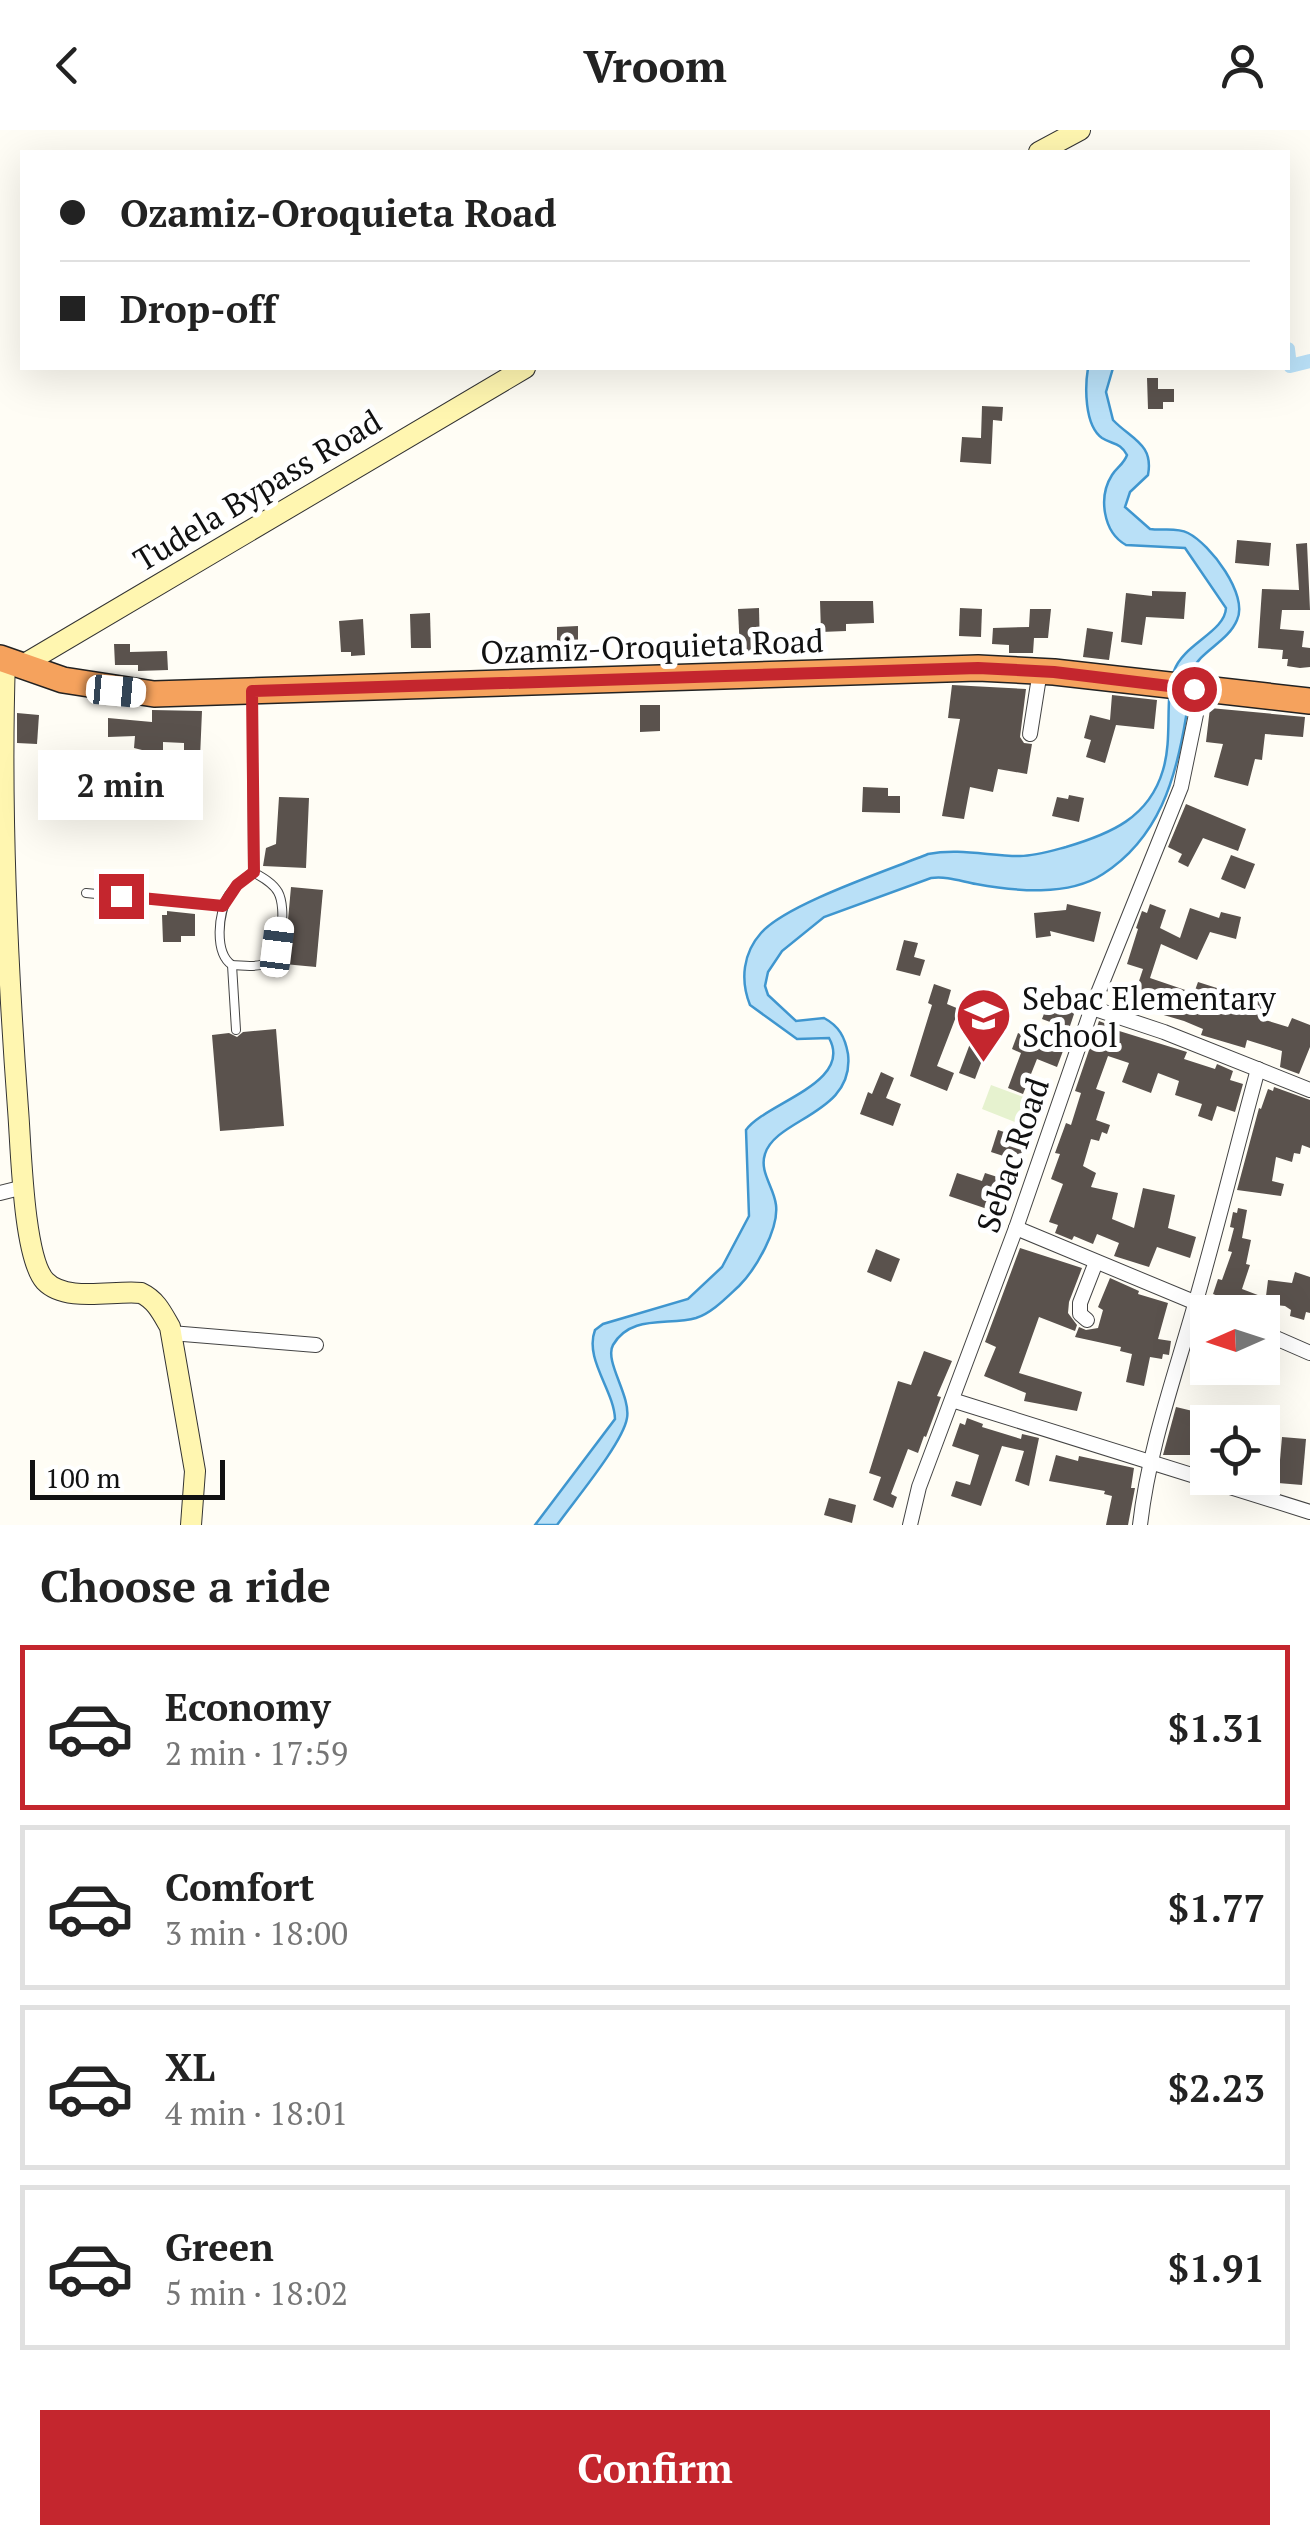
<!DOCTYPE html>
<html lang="en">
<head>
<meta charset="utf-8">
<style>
  :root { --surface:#fff; --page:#f6f6f6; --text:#222; --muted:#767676; --line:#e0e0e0; --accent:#c4262e }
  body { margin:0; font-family:"PT Serif",serif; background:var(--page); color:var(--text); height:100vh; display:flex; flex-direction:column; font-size:38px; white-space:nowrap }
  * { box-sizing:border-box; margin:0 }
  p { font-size:32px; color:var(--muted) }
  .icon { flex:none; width:55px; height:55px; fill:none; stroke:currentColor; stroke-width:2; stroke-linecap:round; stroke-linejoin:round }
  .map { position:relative; height:1395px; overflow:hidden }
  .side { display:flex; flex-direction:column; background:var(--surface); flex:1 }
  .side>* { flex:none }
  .banner { position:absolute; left:20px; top:20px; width:1270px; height:220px; border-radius:0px; box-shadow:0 10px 40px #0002; display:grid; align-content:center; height:220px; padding:0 40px; background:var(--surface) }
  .needle { width:65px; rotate:267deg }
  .buttons { position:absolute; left:1190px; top:1165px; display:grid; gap:20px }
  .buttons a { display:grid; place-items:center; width:90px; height:90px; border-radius:0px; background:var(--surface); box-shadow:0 10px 40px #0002; font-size:50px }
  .scale { position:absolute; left:30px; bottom:25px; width:195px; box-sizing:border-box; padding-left:10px; border:5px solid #111; border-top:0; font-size:28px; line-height:35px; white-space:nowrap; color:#111; -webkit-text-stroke:8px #fff; paint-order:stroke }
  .end { position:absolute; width:45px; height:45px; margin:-22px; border:12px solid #c4262e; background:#fff; box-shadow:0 0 0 5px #fff }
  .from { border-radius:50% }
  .bubble { position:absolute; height:70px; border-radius:0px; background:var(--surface); box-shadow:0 10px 40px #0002; font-size:32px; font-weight:700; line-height:70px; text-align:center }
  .car { position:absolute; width:30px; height:60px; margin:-30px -15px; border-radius:12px; box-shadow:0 0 8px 2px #0007; background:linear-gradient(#fff 24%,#345 0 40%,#fff 0 76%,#345 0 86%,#fff 0) }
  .banner b { display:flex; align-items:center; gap:35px; height:95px; font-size:38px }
  .banner b+b { border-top:2px solid var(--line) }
  .banner i { width:25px; height:25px; background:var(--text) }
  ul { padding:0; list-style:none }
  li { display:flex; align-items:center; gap:30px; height:165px; margin:0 20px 15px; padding:0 20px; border:5px solid var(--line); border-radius:0px }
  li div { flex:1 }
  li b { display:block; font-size:38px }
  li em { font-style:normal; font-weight:700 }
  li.active { border-color:var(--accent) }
  li>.icon { width:90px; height:90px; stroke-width:1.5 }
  h2 { padding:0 40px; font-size:45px; line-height:120px }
  .primary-button { display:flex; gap:20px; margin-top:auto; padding:20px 40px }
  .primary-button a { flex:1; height:115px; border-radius:0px; background:var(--accent); color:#fff; font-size:40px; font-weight:700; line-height:115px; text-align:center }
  header { display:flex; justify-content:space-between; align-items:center; height:130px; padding:0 40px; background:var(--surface); font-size:45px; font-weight:700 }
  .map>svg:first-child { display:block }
  .pitch { fill:#e6f2cf }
  .water { fill:#b9e0f7; stroke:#3f96cf; stroke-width:2.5 }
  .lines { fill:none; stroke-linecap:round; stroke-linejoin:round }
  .canal { stroke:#b9e0f7; stroke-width:14 }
  .building { fill:#5a524d }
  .lane-casing { stroke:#444; stroke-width:10 }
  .street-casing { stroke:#444; stroke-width:16 }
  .secondary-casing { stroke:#333; stroke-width:22 }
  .highway-casing { stroke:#222; stroke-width:28 }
  .lane { stroke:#fff; stroke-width:8 }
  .street { stroke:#fff; stroke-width:14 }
  .secondary { stroke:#fff6b0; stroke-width:20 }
  .highway { stroke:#f5a25d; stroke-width:25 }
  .route { stroke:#c4262e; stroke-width:12 }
  .labels { text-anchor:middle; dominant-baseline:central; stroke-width:10; stroke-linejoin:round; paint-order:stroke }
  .street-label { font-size:32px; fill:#111; stroke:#fff }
  .poi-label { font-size:32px; fill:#111; stroke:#fff; text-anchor:start }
</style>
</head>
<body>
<header><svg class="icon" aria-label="back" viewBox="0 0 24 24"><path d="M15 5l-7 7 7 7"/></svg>Vroom<svg class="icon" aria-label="person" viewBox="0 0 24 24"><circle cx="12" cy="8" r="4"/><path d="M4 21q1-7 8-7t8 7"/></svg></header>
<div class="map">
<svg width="1310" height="1395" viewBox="0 0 1310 1395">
  <rect width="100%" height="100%" fill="#fffdf5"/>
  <path class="pitch" d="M991 955 1045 975 1035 1000 982 979Z"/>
  <path class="water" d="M1088 238H1113L1106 262 1113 290C1131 309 1154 314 1148 345L1130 362 1125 377 1150 399C1163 401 1176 397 1188 403 1210 414 1249 465 1237 490 1228 512 1200 521 1192 541 1187 555 1188 573 1186 587 1176 649 1159 708 1103 744 1068 767 1015 761 976 754 960 751 947 746 931 748L824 787 782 821 768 842 765 856 768 865 796 891 824 888C839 896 845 907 848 924 855 984 776 988 765 1024 759 1042 774 1057 776 1075 779 1099 756 1139 739 1156 727 1167 712 1183 696 1188 668 1196 631 1184 613 1215 604 1231 631 1266 627 1288 623 1313 574 1371 557 1395H535L615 1289C614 1260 584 1229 595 1200L603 1194 688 1169 722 1137 749 1086 746 1000C765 973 854 953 829 908L797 909 750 875C740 850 743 823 761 803 786 774 889 740 928 724 959 718 990 726 1020 726 1035 726 1051 721 1066 717 1110 704 1149 688 1163 640 1173 607 1164 569 1174 541 1183 514 1225 502 1226 478L1185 418 1126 415C1103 402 1098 367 1112 345 1117 337 1124 334 1127 325 1120 312 1113 315 1102 308 1084 295 1085 256 1088 238Z"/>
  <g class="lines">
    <path class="canal" d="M1288 219 1290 236 1310 231"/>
  </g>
  <g class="building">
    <path d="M1147 248H1158V259H1174V272H1163V279H1148Z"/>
    <path d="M982 276 1003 277 1002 291 993 290 991 334 960 332 962 307 981 308Z"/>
    <path d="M1237 410 1271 413 1269 436 1235 433Z"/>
    <path d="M1307 413 1310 480H1282L1280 499 1304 501 1302 517 1310 518V537L1300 538 1287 536 1288 529H1282L1283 520 1258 518 1262 459 1299 460 1296 414Z"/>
    <path d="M1152 461 1186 462 1184 489 1146 487 1142 515 1121 512 1126 463 1152 466Z"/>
    <path d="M820 471H873L874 493 846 494V501L821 502Z"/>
    <path d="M759 478 760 521 740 522 738 479Z"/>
    <path d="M960 478 982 479 981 507 959 506Z"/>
    <path d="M1030 479H1051L1048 508H1034L1033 523H1009V515L992 514 993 498 1029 497Z"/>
    <path d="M430 483 431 518H411L410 484Z"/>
    <path d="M363 489 365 525 351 526V522H341L339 491Z"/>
    <path d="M578 496V524H557V497Z"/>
    <path d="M1087 498 1113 502 1109 530 1083 527Z"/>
    <path d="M114 514H130V522L167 521 168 540 138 541V535H115Z"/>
    <path d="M952 555 1026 559 1020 607 1024 613 1032 614 1027 644 998 639 993 662 970 657 964 689 942 686 960 589 948 588Z"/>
    <path d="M1112 565 1157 570 1154 599 1116 595 1105 633 1086 627 1091 610 1084 608 1090 585 1110 590Z"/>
    <path d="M640 575H660V601L640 602Z"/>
    <path d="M1210 578 1305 587 1303 607 1265 604 1262 630 1255 629 1248 656 1214 647 1223 614 1206 612Z"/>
    <path d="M152 580 202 581 200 628H184V613L163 612V621H146L134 618 135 606 108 607V588L152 592Z"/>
    <path d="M17 583 39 585 37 614 17 613Z"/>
    <path d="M863 657 888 658V666H900V683L862 682Z"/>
    <path d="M1069 665 1084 668 1079 692 1052 686 1057 667 1068 669Z"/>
    <path d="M279 667 309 668 306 738 263 736 266 718 276 714Z"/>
    <path d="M1186 674 1246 699 1238 721 1203 708 1188 737 1178 732 1182 724 1168 717Z"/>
    <path d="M1231 725 1255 734 1245 759 1221 749Z"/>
    <path d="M291 757 323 760 316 837 284 834Z"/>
    <path d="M1067 774 1101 782 1094 812 1050 801 1051 806 1036 808 1034 783 1066 780Z"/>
    <path d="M1150 774 1166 780 1160 798 1180 808 1190 778 1219 788 1221 782 1241 787 1236 809 1210 802 1197 830 1161 814 1150 848 1194 863 1198 852 1267 874 1262 889 1288 897 1292 888 1310 895V917L1299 944 1280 937 1282 921 1247 910 1245 918 1201 905 1203 899 1184 891 1123 873 1129 857 1136 860 1143 839 1127 834 1138 799 1136 798 1142 781 1147 783Z"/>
    <path d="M167 781 195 784V806H181V812H163L162 785H167Z"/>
    <path d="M904 810 918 813 914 827 925 830 920 846 896 840Z"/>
    <path d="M934 854 951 860 947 874 959 879 937 936 954 943 947 961 910 946 932 875 928 873Z"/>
    <path d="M1040 862 1077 875 1069 899 1042 889 1047 876 1037 873Z"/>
    <path d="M1099 891 1117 898 1116 900 1187 922 1184 929 1215 939 1217 934 1233 941 1230 950 1243 954 1235 982 1217 976 1212 991 1198 986 1202 974 1175 965 1179 951 1158 943 1151 963 1122 952 1129 933 1108 926 1096 959 1105 962 1096 990 1110 995 1107 1004 1102 1002 1099 1011 1091 1009 1083 1036 1096 1043 1091 1057 1118 1063 1112 1089 1134 1098 1143 1058 1175 1065 1168 1098 1196 1107 1190 1128 1157 1117 1149 1137 1114 1126 1119 1113 1097 1104 1093 1114 1074 1106 1072 1110 1055 1103 1058 1095 1049 1092 1063 1054 1051 1049 1060 1024 1055 1023 1066 993 1071 995 1081 963 1075 961Z"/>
    <path d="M276 899 284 996 220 1001 212 905 229 903 237 907 243 902Z"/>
    <path d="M1018 903 1063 921 1057 937 1037 929 1023 964 1008 958 1021 923 1012 919Z"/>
    <path d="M971 911 987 917 975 949 959 943Z"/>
    <path d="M881 942 894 948 886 968 901 974 893 996 860 984 868 962 872 964Z"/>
    <path d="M1274 957 1310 970V1018L1302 1015 1300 1024 1294 1023 1292 1032 1276 1027 1272 1051 1284 1054 1281 1066 1237 1060 1259 978 1261 979 1268 959 1273 961Z"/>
    <path d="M998 1000 1026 1009 1019 1031 991 1022Z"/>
    <path d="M957 1043 982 1051 985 1043 1013 1052 1002 1084 949 1066Z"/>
    <path d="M1238 1078 1247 1080 1242 1108 1251 1110 1246 1134 1250 1135 1242 1159 1263 1167 1258 1182 1213 1164 1218 1149 1222 1150 1232 1122 1228 1121 1234 1098 1230 1097 1233 1082 1237 1083Z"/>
    <path d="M1020 1118 1082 1138 1069 1172 1068 1183 1077 1195 1075 1201 1039 1187 1019 1243 1082 1262 1077 1281 1024 1271 1026 1263 984 1246 996 1217 985 1212Z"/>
    <path d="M876 1119 900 1129 891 1152 867 1142Z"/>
    <path d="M1295 1142 1310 1147V1183L1306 1182 1304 1190 1290 1186 1291 1180 1285 1176 1265 1174 1268 1150 1292 1153Z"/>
    <path d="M1110 1148 1139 1161 1138 1164 1168 1173 1158 1209 1171 1211 1169 1225 1163 1224 1162 1229 1150 1227 1144 1256 1126 1252 1132 1224 1120 1221 1121 1217 1075 1207 1079 1197 1086 1200 1098 1198 1103 1180 1098 1177Z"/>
    <path d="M924 1221 952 1231 937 1266 941 1267 926 1307 924 1306 918 1323 908 1319 891 1364 897 1367 893 1378 873 1370 881 1347 869 1343 898 1251 911 1255Z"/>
    <path d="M1176 1277 1201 1283 1196 1302 1208 1303V1325H1163Z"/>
    <path d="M967 1288 983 1294 982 1297 1021 1309 1022 1304 1039 1308 1029 1356 1015 1351 1024 1321 1002 1316 981 1376 951 1366 956 1351 970 1355 979 1325 952 1316 960 1293 965 1295Z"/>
    <path d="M1282 1307 1306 1309 1302 1355 1278 1353Z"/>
    <path d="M1056 1325 1078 1331 1079 1326 1134 1338 1131 1358H1135L1128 1395H1106L1112 1366 1104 1364 1105 1361 1049 1351Z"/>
    <path d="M829 1368 856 1375 852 1393 824 1385Z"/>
  </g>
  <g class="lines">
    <defs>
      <g id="lane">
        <path d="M252 566 253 742"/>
        <path d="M253 742C262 747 273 753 278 762 287 778 282 826 263 834 254 838 241 835 232 835 214 823 218 782 229 765 235 756 244 749 253 742Z"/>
        <path d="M86 763 223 776"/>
        <path d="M232 835 236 900"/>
      </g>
      <g id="street">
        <path d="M1030 604 1040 541"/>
        <path d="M1092 878 1164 902 1310 960"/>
        <path d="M0 1063 24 1057"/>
        <path d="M1016 1098 1218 1182"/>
        <path d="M1087 1190 1080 1184V1173L1096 1132"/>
        <path d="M1262 1202 1310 1223"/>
        <path d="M171 1203 316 1215"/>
        <path d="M952 1270 1310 1382"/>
        <path d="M910 1395 919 1357 1016 1098 1092 878 1181 657 1201 560"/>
        <path d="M1140 1395C1149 1317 1175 1246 1196 1171 1218 1094 1237 1016 1258 939"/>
      </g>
      <g id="secondary">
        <path d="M1039 22 1080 0"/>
        <path d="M5 530C0 678 7 831 18 979 21 1015 23 1127 45 1151 66 1173 113 1160 141 1163 156 1170 162 1183 170 1197L195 1341 191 1395"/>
        <path d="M21 536 525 238"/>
      </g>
      <path id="highway" d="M0 528 63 550 154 564 978 538 1054 542 1310 571"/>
    </defs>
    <use href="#lane" class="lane-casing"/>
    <use href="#street" class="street-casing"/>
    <use href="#secondary" class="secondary-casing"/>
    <use href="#highway" class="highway-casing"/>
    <use href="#lane" class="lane"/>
    <use href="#street" class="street"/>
    <use href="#secondary" class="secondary"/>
    <use href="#highway" class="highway"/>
  </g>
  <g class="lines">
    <path class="route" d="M121 766 223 776 237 755 254 742 252 561 978 538 1054 542 1194 559"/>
  </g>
  <defs>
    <symbol id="school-pin" viewBox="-11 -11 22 30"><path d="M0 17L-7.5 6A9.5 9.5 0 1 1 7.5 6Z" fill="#c4262e" stroke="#fff"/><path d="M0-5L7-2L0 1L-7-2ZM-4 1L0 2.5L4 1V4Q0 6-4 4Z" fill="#fff"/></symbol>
  </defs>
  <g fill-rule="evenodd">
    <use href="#school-pin" x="952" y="854" width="63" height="86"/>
  </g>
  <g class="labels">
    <g class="street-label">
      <text transform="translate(257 360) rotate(-31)">Tudela Bypass Road</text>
      <text transform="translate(652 516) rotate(-2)">Ozamiz-Oroquieta Road</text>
      <text transform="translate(1012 1025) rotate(-71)">Sebac Road</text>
    </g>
    <g class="poi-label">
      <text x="1022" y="868">Sebac Elementary<tspan x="1022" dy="37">School</tspan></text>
    </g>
  </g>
</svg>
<div class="buttons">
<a><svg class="needle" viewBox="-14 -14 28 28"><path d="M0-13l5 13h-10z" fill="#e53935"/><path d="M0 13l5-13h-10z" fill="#767676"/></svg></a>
<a><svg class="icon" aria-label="locate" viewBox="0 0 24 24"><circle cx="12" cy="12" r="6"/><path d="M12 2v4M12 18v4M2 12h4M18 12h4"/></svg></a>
</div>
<div class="scale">100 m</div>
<i class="end from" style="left:1194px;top:559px"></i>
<i class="end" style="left:121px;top:766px"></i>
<div class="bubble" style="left:38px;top:620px;width:165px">2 min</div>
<i class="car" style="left:116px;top:561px;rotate:95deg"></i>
<i class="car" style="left:277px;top:817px;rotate:7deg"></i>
<div class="banner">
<b><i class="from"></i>Ozamiz-Oroquieta Road</b>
<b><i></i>Drop-off</b>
</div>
</div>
<section class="side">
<h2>Choose a ride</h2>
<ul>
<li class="active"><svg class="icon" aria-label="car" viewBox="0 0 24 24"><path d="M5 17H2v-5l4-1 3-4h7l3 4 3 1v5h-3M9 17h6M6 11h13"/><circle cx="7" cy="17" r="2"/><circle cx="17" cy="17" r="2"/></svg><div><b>Economy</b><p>2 min · 17:59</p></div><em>$1.31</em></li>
<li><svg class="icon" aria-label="car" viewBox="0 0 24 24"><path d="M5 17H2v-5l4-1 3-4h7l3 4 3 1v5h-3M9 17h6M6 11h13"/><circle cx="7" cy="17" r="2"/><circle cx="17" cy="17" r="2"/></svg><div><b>Comfort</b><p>3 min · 18:00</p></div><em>$1.77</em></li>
<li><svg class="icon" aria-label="car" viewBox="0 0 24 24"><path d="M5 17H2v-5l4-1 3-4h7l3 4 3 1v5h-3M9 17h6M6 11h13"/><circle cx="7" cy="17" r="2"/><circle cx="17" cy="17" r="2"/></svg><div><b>XL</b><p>4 min · 18:01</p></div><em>$2.23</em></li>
<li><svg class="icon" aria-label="car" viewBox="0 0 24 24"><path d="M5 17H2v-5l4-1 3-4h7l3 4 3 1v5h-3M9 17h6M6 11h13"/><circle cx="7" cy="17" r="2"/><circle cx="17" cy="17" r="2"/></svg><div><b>Green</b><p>5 min · 18:02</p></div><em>$1.91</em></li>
</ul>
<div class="primary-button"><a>Confirm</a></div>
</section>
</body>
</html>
